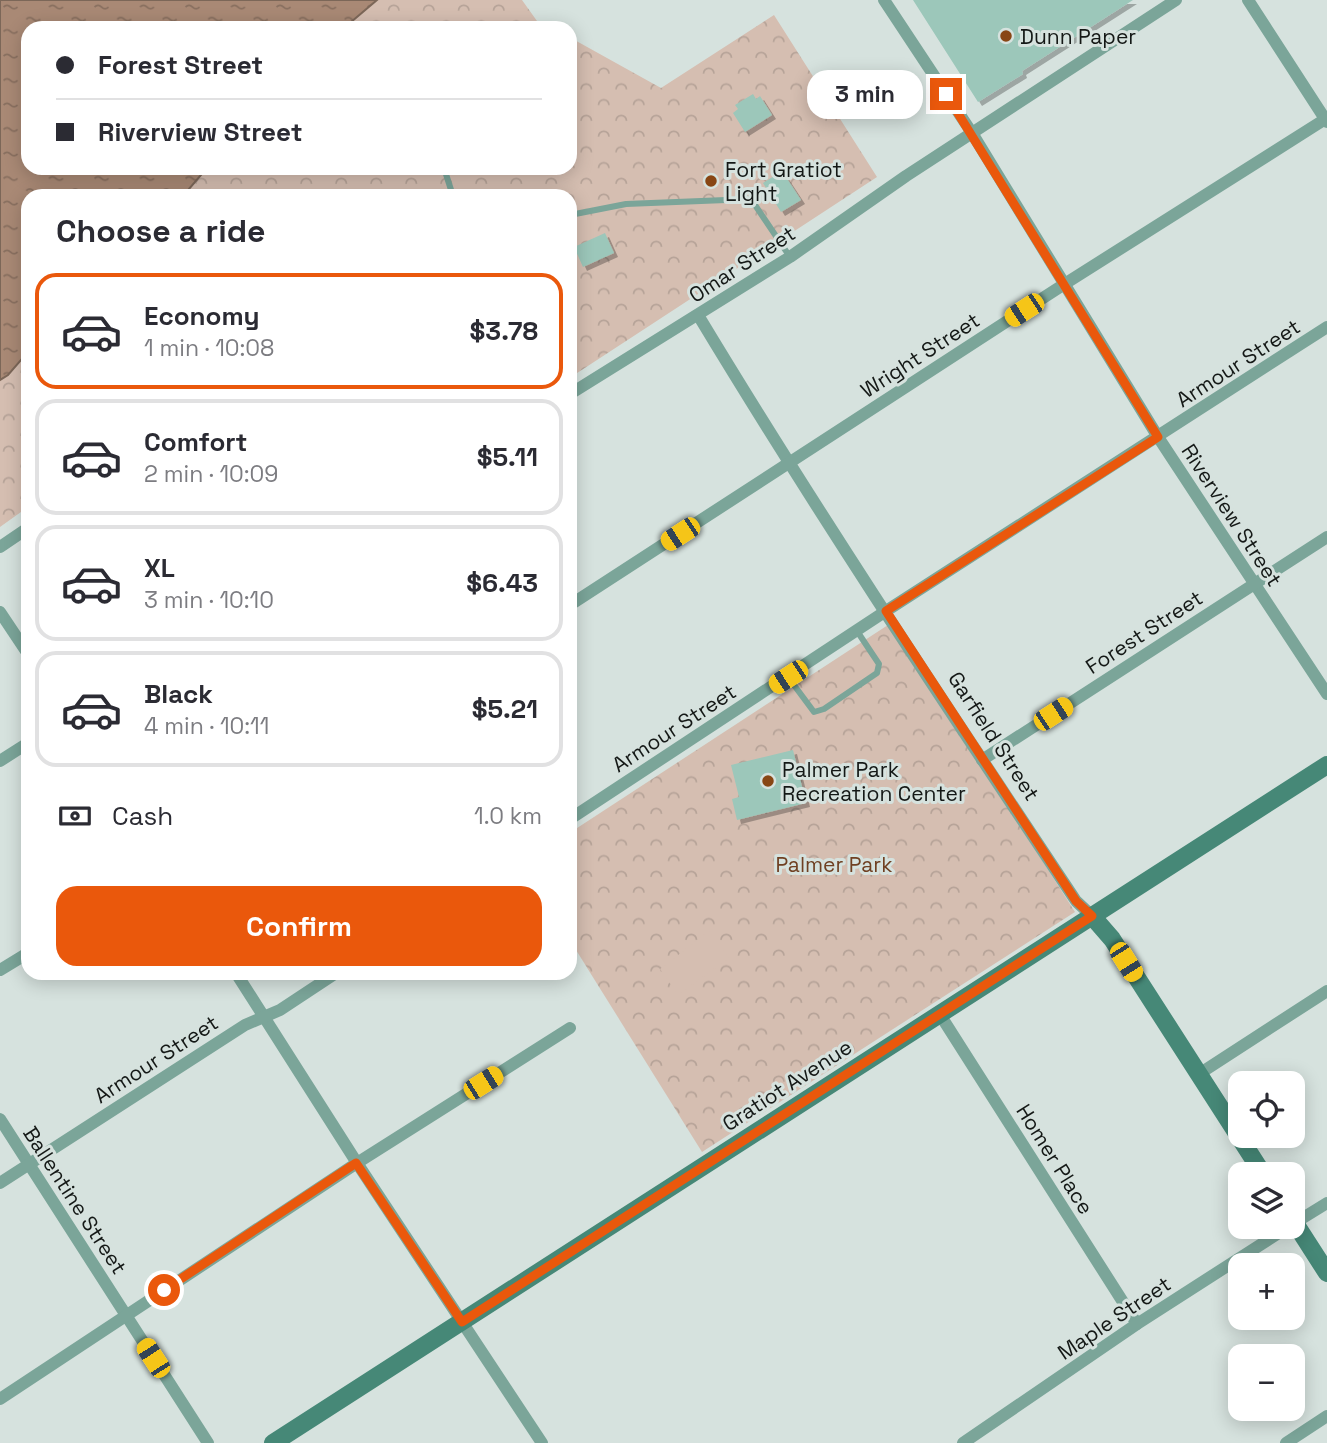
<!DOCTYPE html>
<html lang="en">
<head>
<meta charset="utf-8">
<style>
  :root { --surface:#fff; --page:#f2f2f3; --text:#2b2b33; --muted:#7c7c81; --line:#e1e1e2; --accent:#ea580c }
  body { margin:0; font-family:"Space Grotesk",sans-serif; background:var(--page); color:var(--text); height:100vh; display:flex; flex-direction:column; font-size:26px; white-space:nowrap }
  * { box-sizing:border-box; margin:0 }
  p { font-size:23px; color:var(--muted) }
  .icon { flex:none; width:38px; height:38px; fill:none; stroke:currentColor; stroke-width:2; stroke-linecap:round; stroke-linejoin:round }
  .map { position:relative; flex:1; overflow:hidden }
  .details { position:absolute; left:21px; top:189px; width:556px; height:791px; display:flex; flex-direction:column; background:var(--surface); border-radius:21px; box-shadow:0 4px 18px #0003 }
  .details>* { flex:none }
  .banner { position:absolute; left:21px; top:21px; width:556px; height:154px; border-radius:21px; box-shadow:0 4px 18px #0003; display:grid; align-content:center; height:154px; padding:0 35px; background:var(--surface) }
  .controls { position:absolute; left:1228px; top:1071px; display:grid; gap:14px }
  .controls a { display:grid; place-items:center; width:77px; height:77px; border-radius:14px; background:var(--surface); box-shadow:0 4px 18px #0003; font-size:35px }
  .end { position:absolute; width:32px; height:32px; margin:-16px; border:9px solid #ea580c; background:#fff; box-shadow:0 0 0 4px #fff }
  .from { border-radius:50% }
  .bubble { position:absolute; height:49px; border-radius:21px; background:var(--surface); box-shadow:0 4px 18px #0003; font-size:23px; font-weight:800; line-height:49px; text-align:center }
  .car { position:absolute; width:21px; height:42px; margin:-21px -10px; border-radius:9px; box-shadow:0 0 5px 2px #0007; background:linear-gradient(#f5c518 24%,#345 0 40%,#f5c518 0 76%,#345 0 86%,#f5c518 0) }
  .banner b { display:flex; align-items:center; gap:24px; height:66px; font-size:26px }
  .banner b+b { border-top:2px solid var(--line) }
  .banner i { width:18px; height:18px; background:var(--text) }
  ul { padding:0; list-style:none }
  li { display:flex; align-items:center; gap:21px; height:116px; margin:0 14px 10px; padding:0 21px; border:4px solid var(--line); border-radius:21px }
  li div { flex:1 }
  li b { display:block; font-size:26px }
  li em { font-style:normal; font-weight:800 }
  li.current { border-color:var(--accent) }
  li>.icon { width:63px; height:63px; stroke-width:1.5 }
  h2 { padding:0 35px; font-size:32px; line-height:84px }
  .pay { display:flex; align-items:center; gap:18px; height:77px; padding:0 35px; font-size:26px }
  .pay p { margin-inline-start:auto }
  .button { display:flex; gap:14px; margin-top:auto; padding:14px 35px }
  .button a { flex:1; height:80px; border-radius:21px; background:var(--accent); color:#fff; font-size:28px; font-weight:800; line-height:80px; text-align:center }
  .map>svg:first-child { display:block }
  .forest { fill:url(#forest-crowns) }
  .pitch { fill:#d5beb1 }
  .water { fill:url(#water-ripples); stroke:#7c6758; stroke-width:2 }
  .building { fill:#9cc7ba; filter:url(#shadow) }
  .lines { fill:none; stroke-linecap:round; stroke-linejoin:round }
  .lane { stroke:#7ba599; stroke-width:6 }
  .street { stroke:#7ba599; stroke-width:12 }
  .secondary { stroke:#468877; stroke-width:18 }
  .route { stroke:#ea580c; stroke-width:9 }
  .poi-dot { fill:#884614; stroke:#d6e2de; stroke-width:2.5 }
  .labels { text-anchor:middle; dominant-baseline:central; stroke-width:6; stroke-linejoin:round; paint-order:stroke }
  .poi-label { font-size:21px; fill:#141816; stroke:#d6e2de; text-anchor:start }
  .street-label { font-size:21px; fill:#141816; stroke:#d6e2de }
  .park-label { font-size:21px; fill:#6f4022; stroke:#d6e2de }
</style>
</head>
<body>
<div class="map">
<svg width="1327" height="1443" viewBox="0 0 1327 1443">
  <defs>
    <pattern id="forest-crowns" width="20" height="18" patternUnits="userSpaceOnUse" patternTransform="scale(1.75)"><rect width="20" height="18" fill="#d5beb1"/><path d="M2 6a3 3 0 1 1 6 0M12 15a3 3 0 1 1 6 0" fill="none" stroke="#b6a398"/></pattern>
    <pattern id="water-ripples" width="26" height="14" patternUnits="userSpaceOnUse" patternTransform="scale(1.75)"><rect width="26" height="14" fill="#a98975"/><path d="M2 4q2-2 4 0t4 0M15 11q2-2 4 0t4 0" fill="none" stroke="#886f5f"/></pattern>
    <filter id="shadow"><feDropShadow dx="4" dy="4" stdDeviation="0" flood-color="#0004"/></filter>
  </defs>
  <rect width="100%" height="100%" fill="#d6e2de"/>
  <g class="forest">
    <path d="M377 0H522L537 21 551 28H344Z"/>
    <path d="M774 15 877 177 571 377 570 196H183L207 168H570L571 38 661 88Z"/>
    <path d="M28 352V507L0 527V380L8 375Z"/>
    <path d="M891 623 1075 912 702 1152 571 942V832Z"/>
  </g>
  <path class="pitch" d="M709 931 729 958 678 995 660 969Z"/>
  <path class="water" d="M0 0H377L344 28H28V168H207L183 196H28V352L8 375 0 380Z"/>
  <g class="building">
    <path d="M913 0H1133L1022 71 1023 74 978 102Z"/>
    <path d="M753 94 756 99 760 96 772 115 745 132 733 113 738 109 735 105Z"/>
    <path d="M782 171 801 200 781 212 763 183Z"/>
    <path d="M605 233 614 253 583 267 574 247Z"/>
    <path d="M793 750 806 803 737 820 732 799 739 797 731 765Z"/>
  </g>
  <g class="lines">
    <g class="lane">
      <path d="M444 168 453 196"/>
      <path d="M570 215 626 204 751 199 790 257"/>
      <path d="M788 677 814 712 824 709 877 673 879 664 857 631"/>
    </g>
    <g class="street">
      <path d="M884 0 972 133 1158 437 1327 694"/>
      <path d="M1248 0 1327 122"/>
      <path d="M698 315C818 514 947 707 1076 901L1092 916"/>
      <path d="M570 394 790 257 906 176 1176 0"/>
      <path d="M0 547 28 528"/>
      <path d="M570 605 1063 285 1327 118"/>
      <path d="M0 612 28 654"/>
      <path d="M982 760 1327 537"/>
      <path d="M0 761 28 743"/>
      <path d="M570 819 886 611 1327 327"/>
      <path d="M0 970 28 953"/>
      <path d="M236 973 357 1163 542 1443"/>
      <path d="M939 1013 1137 1324"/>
      <path d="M1199 1074 1327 991"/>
      <path d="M0 1119 208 1443"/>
      <path d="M0 1183 245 1025 280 1010 336 973"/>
      <path d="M1293 1224 1327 1203"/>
      <path d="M0 1399 357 1163 570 1028"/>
      <path d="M963 1443 1137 1324 1288 1227"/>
      <path d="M1286 1443 1327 1416"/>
    </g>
    <g class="secondary">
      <path d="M1092 916 1112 939 1263 1174"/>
      <path d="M1293 1220 1327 1273"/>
      <path d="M273 1443 1327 765"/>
    </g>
  </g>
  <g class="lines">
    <path class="route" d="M164 1290 356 1163 462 1322 1092 916 1076 901 886 611 1158 437 946 94"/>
  </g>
  <g class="poi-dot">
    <circle cx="1006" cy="36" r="7"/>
    <circle cx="711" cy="181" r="7"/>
    <circle cx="768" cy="781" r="7"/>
  </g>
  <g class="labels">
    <g class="poi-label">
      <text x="1020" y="36">Dunn Paper</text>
      <text x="725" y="169">Fort Gratiot<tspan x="725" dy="24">Light</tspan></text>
      <text x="782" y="769">Palmer Park<tspan x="782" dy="24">Recreation Center</tspan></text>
    </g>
    <g class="street-label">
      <text transform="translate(742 264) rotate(-33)">Omar Street</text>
      <text transform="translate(920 355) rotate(-33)">Wright Street</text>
      <text transform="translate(1238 363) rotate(-33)">Armour Street</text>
      <text transform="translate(1232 515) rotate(57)">Riverview Street</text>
      <text transform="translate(1144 632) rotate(-33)">Forest Street</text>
      <text transform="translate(674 728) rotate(-33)">Armour Street</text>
      <text transform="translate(994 736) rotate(57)">Garfield Street</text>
      <text transform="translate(156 1059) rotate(-33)">Armour Street</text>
      <text transform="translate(787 1085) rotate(-33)">Gratiot Avenue</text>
      <text transform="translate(1055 1159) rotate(58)">Homer Place</text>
      <text transform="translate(75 1200) rotate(57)">Ballentine Street</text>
      <text transform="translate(1114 1318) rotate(-34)">Maple Street</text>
    </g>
    <g class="park-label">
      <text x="834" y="864">Palmer Park</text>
    </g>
  </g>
</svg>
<div class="controls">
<a><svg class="icon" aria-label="locate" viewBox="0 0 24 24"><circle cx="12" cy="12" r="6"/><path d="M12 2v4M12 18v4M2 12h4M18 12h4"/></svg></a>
<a><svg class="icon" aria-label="layers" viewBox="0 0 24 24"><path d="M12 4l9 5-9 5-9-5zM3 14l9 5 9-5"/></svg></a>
<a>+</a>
<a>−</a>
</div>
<i class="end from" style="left:164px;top:1290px"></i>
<i class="end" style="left:946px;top:94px"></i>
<div class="bubble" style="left:807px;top:70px;width:116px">3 min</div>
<i class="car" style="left:1024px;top:310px;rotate:237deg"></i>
<i class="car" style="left:680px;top:534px;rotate:237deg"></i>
<i class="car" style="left:788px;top:677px;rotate:237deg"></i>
<i class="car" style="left:1053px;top:714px;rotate:57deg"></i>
<i class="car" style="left:1126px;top:962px;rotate:148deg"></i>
<i class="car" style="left:483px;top:1083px;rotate:58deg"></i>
<i class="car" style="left:153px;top:1358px;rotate:327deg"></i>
<div class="banner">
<b><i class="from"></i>Forest Street</b>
<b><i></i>Riverview Street</b>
</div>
<section class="details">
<h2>Choose a ride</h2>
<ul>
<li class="current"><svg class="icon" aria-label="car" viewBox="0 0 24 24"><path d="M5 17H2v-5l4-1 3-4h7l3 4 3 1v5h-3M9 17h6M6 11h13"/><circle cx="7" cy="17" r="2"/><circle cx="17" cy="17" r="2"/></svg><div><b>Economy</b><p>1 min · 10:08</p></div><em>$3.78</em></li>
<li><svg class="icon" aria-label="car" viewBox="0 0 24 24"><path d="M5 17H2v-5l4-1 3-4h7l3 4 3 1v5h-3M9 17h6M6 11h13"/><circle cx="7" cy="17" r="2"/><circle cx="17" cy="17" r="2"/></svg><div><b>Comfort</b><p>2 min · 10:09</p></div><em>$5.11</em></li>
<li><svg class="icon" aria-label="car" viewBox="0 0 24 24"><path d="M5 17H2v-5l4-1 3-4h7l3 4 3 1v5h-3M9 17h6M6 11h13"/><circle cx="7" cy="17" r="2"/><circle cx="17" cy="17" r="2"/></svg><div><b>XL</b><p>3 min · 10:10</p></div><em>$6.43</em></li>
<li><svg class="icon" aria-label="car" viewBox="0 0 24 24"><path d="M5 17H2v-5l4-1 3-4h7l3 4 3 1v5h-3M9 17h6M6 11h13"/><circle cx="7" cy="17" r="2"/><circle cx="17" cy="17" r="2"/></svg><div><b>Black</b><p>4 min · 10:11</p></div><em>$5.21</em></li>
</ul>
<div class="pay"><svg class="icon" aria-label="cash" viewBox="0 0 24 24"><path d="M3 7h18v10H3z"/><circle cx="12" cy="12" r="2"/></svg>Cash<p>1.0 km</p></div>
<div class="button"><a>Confirm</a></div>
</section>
</div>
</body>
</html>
